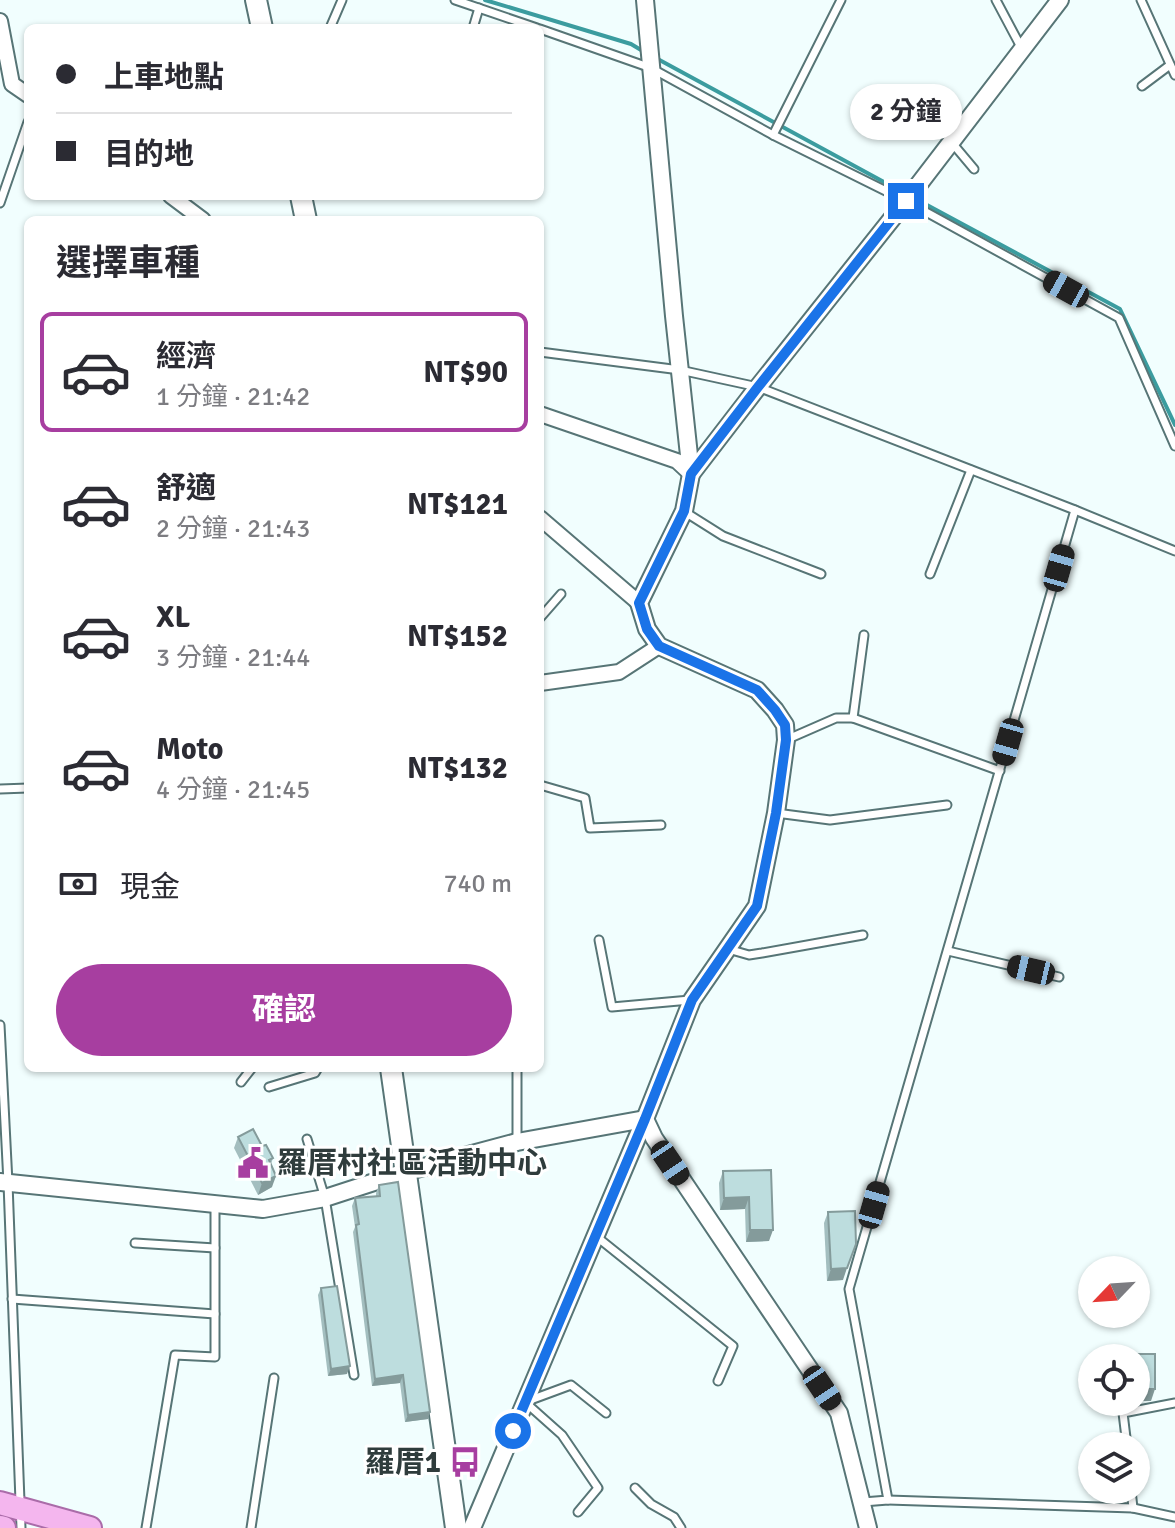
<!DOCTYPE html>
<html lang="zh-TW">
<head>
<meta charset="utf-8">
<style>
  :root { --surface:#fff; --page:#f7f7f7; --text:#2b2b33; --muted:#7c7c81; --line:#e1e1e2; --accent:#a73ea0 }
  body { margin:0; font-family:Signika,"Noto Sans TC",sans-serif; background:var(--page); color:var(--text); height:100vh; display:flex; flex-direction:column; font-size:30px; white-space:nowrap }
  * { box-sizing:border-box; margin:0 }
  p { font-size:26px; color:var(--muted) }
  .icon { flex:none; width:44px; height:44px; fill:none; stroke:currentColor; stroke-width:2; stroke-linecap:round; stroke-linejoin:round }
  .map { position:relative; flex:1; overflow:hidden }
  .sheet { position:absolute; left:24px; top:216px; width:520px; height:856px; display:flex; flex-direction:column; background:var(--surface); border-radius:12px; box-shadow:0 2px 6px #0004 }
  .sheet>* { flex:none }
  .hud { position:absolute; left:24px; top:24px; width:520px; height:176px; border-radius:12px; box-shadow:0 2px 6px #0004; display:grid; align-content:center; height:176px; padding:0 32px; background:var(--surface) }
  .needle { width:52px; rotate:245deg }
  .tools { position:absolute; left:1078px; top:1256px; display:grid; gap:16px }
  .tools a { display:grid; place-items:center; width:72px; height:72px; border-radius:50%; background:var(--surface); box-shadow:0 2px 6px #0004; font-size:40px }
  .end { position:absolute; width:36px; height:36px; margin:-18px; border:10px solid #1a73e8; background:#fff; box-shadow:0 0 0 4px #fff }
  .from { border-radius:50% }
  .bubble { position:absolute; height:56px; border-radius:28px; background:var(--surface); box-shadow:0 2px 6px #0004; font-size:26px; font-weight:700; line-height:56px; text-align:center }
  .car { position:absolute; width:24px; height:48px; margin:-24px -12px; border-radius:10px; box-shadow:0 0 6px 2px #0007; background:linear-gradient(#222 24%,#8ab4d8 0 40%,#222 0 76%,#8ab4d8 0 86%,#222 0) }
  .hud b { display:flex; align-items:center; gap:28px; height:76px; font-size:30px }
  .hud b+b { border-top:2px solid var(--line) }
  .hud i { width:20px; height:20px; background:var(--text) }
  ul { padding:0; list-style:none }
  li { display:flex; align-items:center; gap:24px; height:120px; margin:0 16px 12px; padding:0 16px; border:4px solid transparent; border-radius:12px }
  li div { flex:1 }
  li b { display:block; font-size:30px }
  li em { font-style:normal; font-weight:700 }
  li.current { border-color:var(--accent) }
  li>.icon { width:72px; height:72px; stroke-width:1.5 }
  h2 { padding:0 32px; font-size:36px; line-height:96px }
  .pay { display:flex; align-items:center; gap:20px; height:88px; padding:0 32px; font-size:30px }
  .pay p { margin-inline-start:auto }
  .primary-button { display:flex; gap:16px; margin-top:auto; padding:16px 32px }
  .primary-button a { flex:1; height:92px; border-radius:48px; background:var(--accent); color:#fff; font-size:32px; font-weight:700; line-height:92px; text-align:center }
  .map>svg:first-child { display:block }
  .lines { fill:none; stroke-linecap:round; stroke-linejoin:round }
  .stream { stroke:#3b9c9f; stroke-width:4 }
  .service-casing { stroke:#577576; stroke-width:11 }
  .minor-casing { stroke:#577576; stroke-width:18 }
  .tertiary-casing { stroke:#577576; stroke-width:20 }
  .secondary-casing { stroke:#577576; stroke-width:24 }
  .primary-casing { stroke:#aa6ca9; stroke-width:26 }
  .service { stroke:#fff; stroke-width:7 }
  .minor { stroke:#fff; stroke-width:14 }
  .tertiary { stroke:#fff; stroke-width:16 }
  .secondary { stroke:#fff; stroke-width:20 }
  .primary { stroke:#f4b6ee; stroke-width:22 }
  .wall { fill:#a3bebf }
  .shaded-wall { fill:#849b9b }
  .building { fill:#bdddde; stroke:#849b9b; stroke-width:2 }
  .route { stroke:#1a73e8; stroke-width:10 }
  .labels { text-anchor:middle; dominant-baseline:central; stroke-width:6; stroke-linejoin:round; paint-order:stroke }
  .poi-label { font-size:30px; font-weight:bold; fill:#2f3c3c; stroke:#fff; text-anchor:start }
</style>
</head>
<body>
<div class="map">
<svg width="1175" height="1528" viewBox="0 0 1175 1528">
  <rect width="100%" height="100%" fill="#f1fefe"/>
  <g class="lines">
    <g class="stream">
      <path d="M485 0 631 44 646 53"/>
      <path d="M654 57 906 194"/>
      <path d="M914 198 1120 309 1175 425"/>
    </g>
    <defs>
      <g id="service">
        <path d="M455 0 537 28"/>
        <path d="M996 0 1021 47"/>
        <path d="M1141 0 1175 75"/>
        <path d="M330 28 342 0"/>
        <path d="M473 28 479 8"/>
        <path d="M540 29 651 68 773 135 906 201 1119 318 1175 446"/>
        <path d="M1142 86 1170 65"/>
        <path d="M773 135 841 0"/>
        <path d="M953 144 974 169"/>
        <path d="M0 203 28 122"/>
        <path d="M540 352 680 370 758 387 1075 510 1175 551"/>
        <path d="M685 512 723 536 821 574"/>
        <path d="M930 574 971 470"/>
        <path d="M540 618 561 594"/>
        <path d="M853 718 864 635"/>
        <path d="M788 739 836 718H853L1000 771"/>
        <path d="M540 785 585 798 590 828 661 825"/>
        <path d="M0 789 28 788"/>
        <path d="M776 813 830 820 947 805"/>
        <path d="M599 940 612 1007 690 1000"/>
        <path d="M728 949 749 955 762 953 863 935"/>
        <path d="M948 951 1059 977"/>
        <path d="M0 1025 8 1183 21 1528"/>
        <path d="M517 1068V1142"/>
        <path d="M241 1082 252 1068"/>
        <path d="M269 1087 315 1073 318 1068"/>
        <path d="M307 1139 325 1198 354 1375"/>
        <path d="M597 1237 733 1346 718 1381"/>
        <path d="M135 1243 215 1248"/>
        <path d="M12 1299 215 1314"/>
        <path d="M1127 1446 1123 1413 1175 1403"/>
        <path d="M635 1488 651 1504 674 1517 681 1528"/>
        <path d="M1131 1490 1133 1508"/>
        <path d="M888 1500 1133 1508 1175 1517"/>
        <path d="M863 1502 888 1500 849 1289 1075 510"/>
        <path d="M578 1512 598 1488 562 1435 525 1402 571 1385 606 1413"/>
        <path d="M146 1528 175 1355 215 1357V1204"/>
        <path d="M251 1528 274 1378"/>
      </g>
      <g id="minor">
        <path d="M0 21 12 84 28 95"/>
        <path d="M171 196 203 220"/>
        <path d="M540 414 677 461 691 474"/>
        <path d="M540 518 639 603"/>
        <path d="M540 683 619 672 659 646"/>
      </g>
      <g id="tertiary">
        <path d="M691 474 758 387 906 201 1060 0"/>
        <path d="M645 1119 654 1138 839 1413 868 1528"/>
        <path d="M0 1182 263 1209 325 1198 405 1172 517 1142 645 1119"/>
        <path d="M472 1528 645 1119 692 1000 757 906 776 813 786 740 785 725 775 710 757 690 659 646 647 629 639 603 684 511 691 474 674 316 645 0"/>
      </g>
      <g id="secondary">
        <path d="M256 0 262 28"/>
        <path d="M301 196 306 220"/>
        <path d="M391 1068 456 1528"/>
      </g>
      <g id="primary">
        <path d="M0 1503 90 1528"/>
        <path d="M0 1527 4 1528"/>
      </g>
    </defs>
    <use href="#service" class="service-casing"/>
    <use href="#minor" class="minor-casing"/>
    <use href="#tertiary" class="tertiary-casing"/>
    <use href="#secondary" class="secondary-casing"/>
    <use href="#primary" class="primary-casing"/>
    <use href="#service" class="service"/>
    <use href="#minor" class="minor"/>
    <use href="#tertiary" class="tertiary"/>
    <use href="#secondary" class="secondary"/>
    <use href="#primary" class="primary"/>
  </g>
  <g class="wall">
    <path d="M238 1137 262 1146 273 1158 271 1164 272 1187 258 1195 234 1148Z"/>
    <path d="M771 1170 769 1241 746 1242 745 1209 720 1210 719 1183 723 1171Z"/>
    <path d="M379 1185 428 1419 405 1422 400 1383 372 1386 353 1232 355 1227 352 1206 355 1198 376 1196V1193Z"/>
    <path d="M828 1212 843 1280 827 1281 824 1223Z"/>
    <path d="M321 1288 347 1374 328 1376 318 1295Z"/>
  </g>
  <g class="shaded-wall">
    <path d="M276 1176 272 1187 258 1195 262 1183Z"/>
    <path d="M749 1197 745 1209 720 1210 724 1198Z"/>
    <path d="M750 1230H773L769 1241 746 1242Z"/>
    <path d="M847 1268 843 1280 827 1281 831 1269Z"/>
    <path d="M350 1366 347 1374 328 1376 331 1369Z"/>
    <path d="M403 1375 400 1383 372 1386 375 1379Z"/>
    <path d="M1136 1389H1155L1151 1401H1136Z"/>
    <path d="M430 1412 428 1419 405 1422 408 1415Z"/>
  </g>
  <g class="building">
    <path d="M253 1129 262 1146 266 1145 273 1158 269 1160 276 1176 262 1183 238 1137Z"/>
    <path d="M771 1170 773 1230H750L749 1197 724 1198 723 1171Z"/>
    <path d="M398 1182 430 1412 408 1415 403 1375 375 1379 356 1225 359 1224 355 1198 380 1196 379 1185Z"/>
    <path d="M855 1211 856 1244 847 1268 831 1269 828 1212Z"/>
    <path d="M337 1286 350 1366 331 1369 321 1288Z"/>
    <path d="M1114 1354H1155V1389H1136V1358H1114Z"/>
  </g>
  <g class="lines">
    <path class="route" d="M513 1431 645 1119 692 1000 757 906 776 813 786 740 785 725 775 710 757 690 659 646 647 629 639 603 684 511 691 474 758 387 906 201"/>
  </g>
  <defs>
    <symbol id="civic-bare" viewBox="-9 -9 18 18"><path d="M-.6-6.5H3V-4.5H.6V-3L4-1V1h2V6H-6V1h2V-1L-.6-3ZM-1.2 2.5V6h2.4V2.5Z" fill="#a73ea0" stroke="#fff" stroke-width="2.5" paint-order="stroke"/></symbol>
    <symbol id="bus-bare" viewBox="-9 -9 18 18"><path d="M-5-6H5V4H4V6H2V4H-2V6H-4V4H-5ZM-3.5-4V0h7V-4ZM-3.5 1.2v1.5H-2V1.2ZM2 1.2v1.5H3.5V1.2Z" fill="#a73ea0" stroke="#fff" stroke-width="2.5" paint-order="stroke"/></symbol>
  </defs>
  <g fill-rule="evenodd">
    <use href="#civic-bare" x="231" y="1141" width="44" height="44"/>
    <use href="#bus-bare" x="443" y="1440" width="44" height="44"/>
  </g>
  <g class="labels">
    <g class="poi-label">
      <text x="277" y="1163">羅厝村社區活動中心</text>
      <text x="441" y="1462" text-anchor="end">羅厝1</text>
    </g>
  </g>
</svg>
<div class="tools">
<a><svg class="needle" viewBox="-14 -14 28 28"><path d="M0-13l5 13h-10z" fill="#e53935"/><path d="M0 13l5-13h-10z" fill="#7c7c81"/></svg></a>
<a><svg class="icon" aria-label="locate" viewBox="0 0 24 24"><circle cx="12" cy="12" r="6"/><path d="M12 2v4M12 18v4M2 12h4M18 12h4"/></svg></a>
<a><svg class="icon" aria-label="layers" viewBox="0 0 24 24"><path d="M12 4l9 5-9 5-9-5zM3 14l9 5 9-5"/></svg></a>
</div>
<i class="end from" style="left:513px;top:1431px"></i>
<i class="end" style="left:906px;top:201px"></i>
<div class="bubble" style="left:850px;top:84px;width:112px">2 分鐘</div>
<i class="car" style="left:1066px;top:289px;rotate:299deg"></i>
<i class="car" style="left:1059px;top:568px;rotate:16deg"></i>
<i class="car" style="left:1008px;top:742px;rotate:196deg"></i>
<i class="car" style="left:1031px;top:970px;rotate:283deg"></i>
<i class="car" style="left:670px;top:1163px;rotate:146deg"></i>
<i class="car" style="left:874px;top:1205px;rotate:16deg"></i>
<i class="car" style="left:822px;top:1388px;rotate:146deg"></i>
<div class="hud">
<b><i class="from"></i>上車地點</b>
<b><i></i>目的地</b>
</div>
<section class="sheet">
<h2>選擇車種</h2>
<ul>
<li class="current"><svg class="icon" aria-label="car" viewBox="0 0 24 24"><path d="M5 17H2v-5l4-1 3-4h7l3 4 3 1v5h-3M9 17h6M6 11h13"/><circle cx="7" cy="17" r="2"/><circle cx="17" cy="17" r="2"/></svg><div><b>經濟</b><p>1 分鐘 · 21:42</p></div><em>NT$90</em></li>
<li><svg class="icon" aria-label="car" viewBox="0 0 24 24"><path d="M5 17H2v-5l4-1 3-4h7l3 4 3 1v5h-3M9 17h6M6 11h13"/><circle cx="7" cy="17" r="2"/><circle cx="17" cy="17" r="2"/></svg><div><b>舒適</b><p>2 分鐘 · 21:43</p></div><em>NT$121</em></li>
<li><svg class="icon" aria-label="car" viewBox="0 0 24 24"><path d="M5 17H2v-5l4-1 3-4h7l3 4 3 1v5h-3M9 17h6M6 11h13"/><circle cx="7" cy="17" r="2"/><circle cx="17" cy="17" r="2"/></svg><div><b>XL</b><p>3 分鐘 · 21:44</p></div><em>NT$152</em></li>
<li><svg class="icon" aria-label="car" viewBox="0 0 24 24"><path d="M5 17H2v-5l4-1 3-4h7l3 4 3 1v5h-3M9 17h6M6 11h13"/><circle cx="7" cy="17" r="2"/><circle cx="17" cy="17" r="2"/></svg><div><b>Moto</b><p>4 分鐘 · 21:45</p></div><em>NT$132</em></li>
</ul>
<div class="pay"><svg class="icon" aria-label="cash" viewBox="0 0 24 24"><path d="M3 7h18v10H3z"/><circle cx="12" cy="12" r="2"/></svg>現金<p>740 m</p></div>
<div class="primary-button"><a>確認</a></div>
</section>
</div>
</body>
</html>
